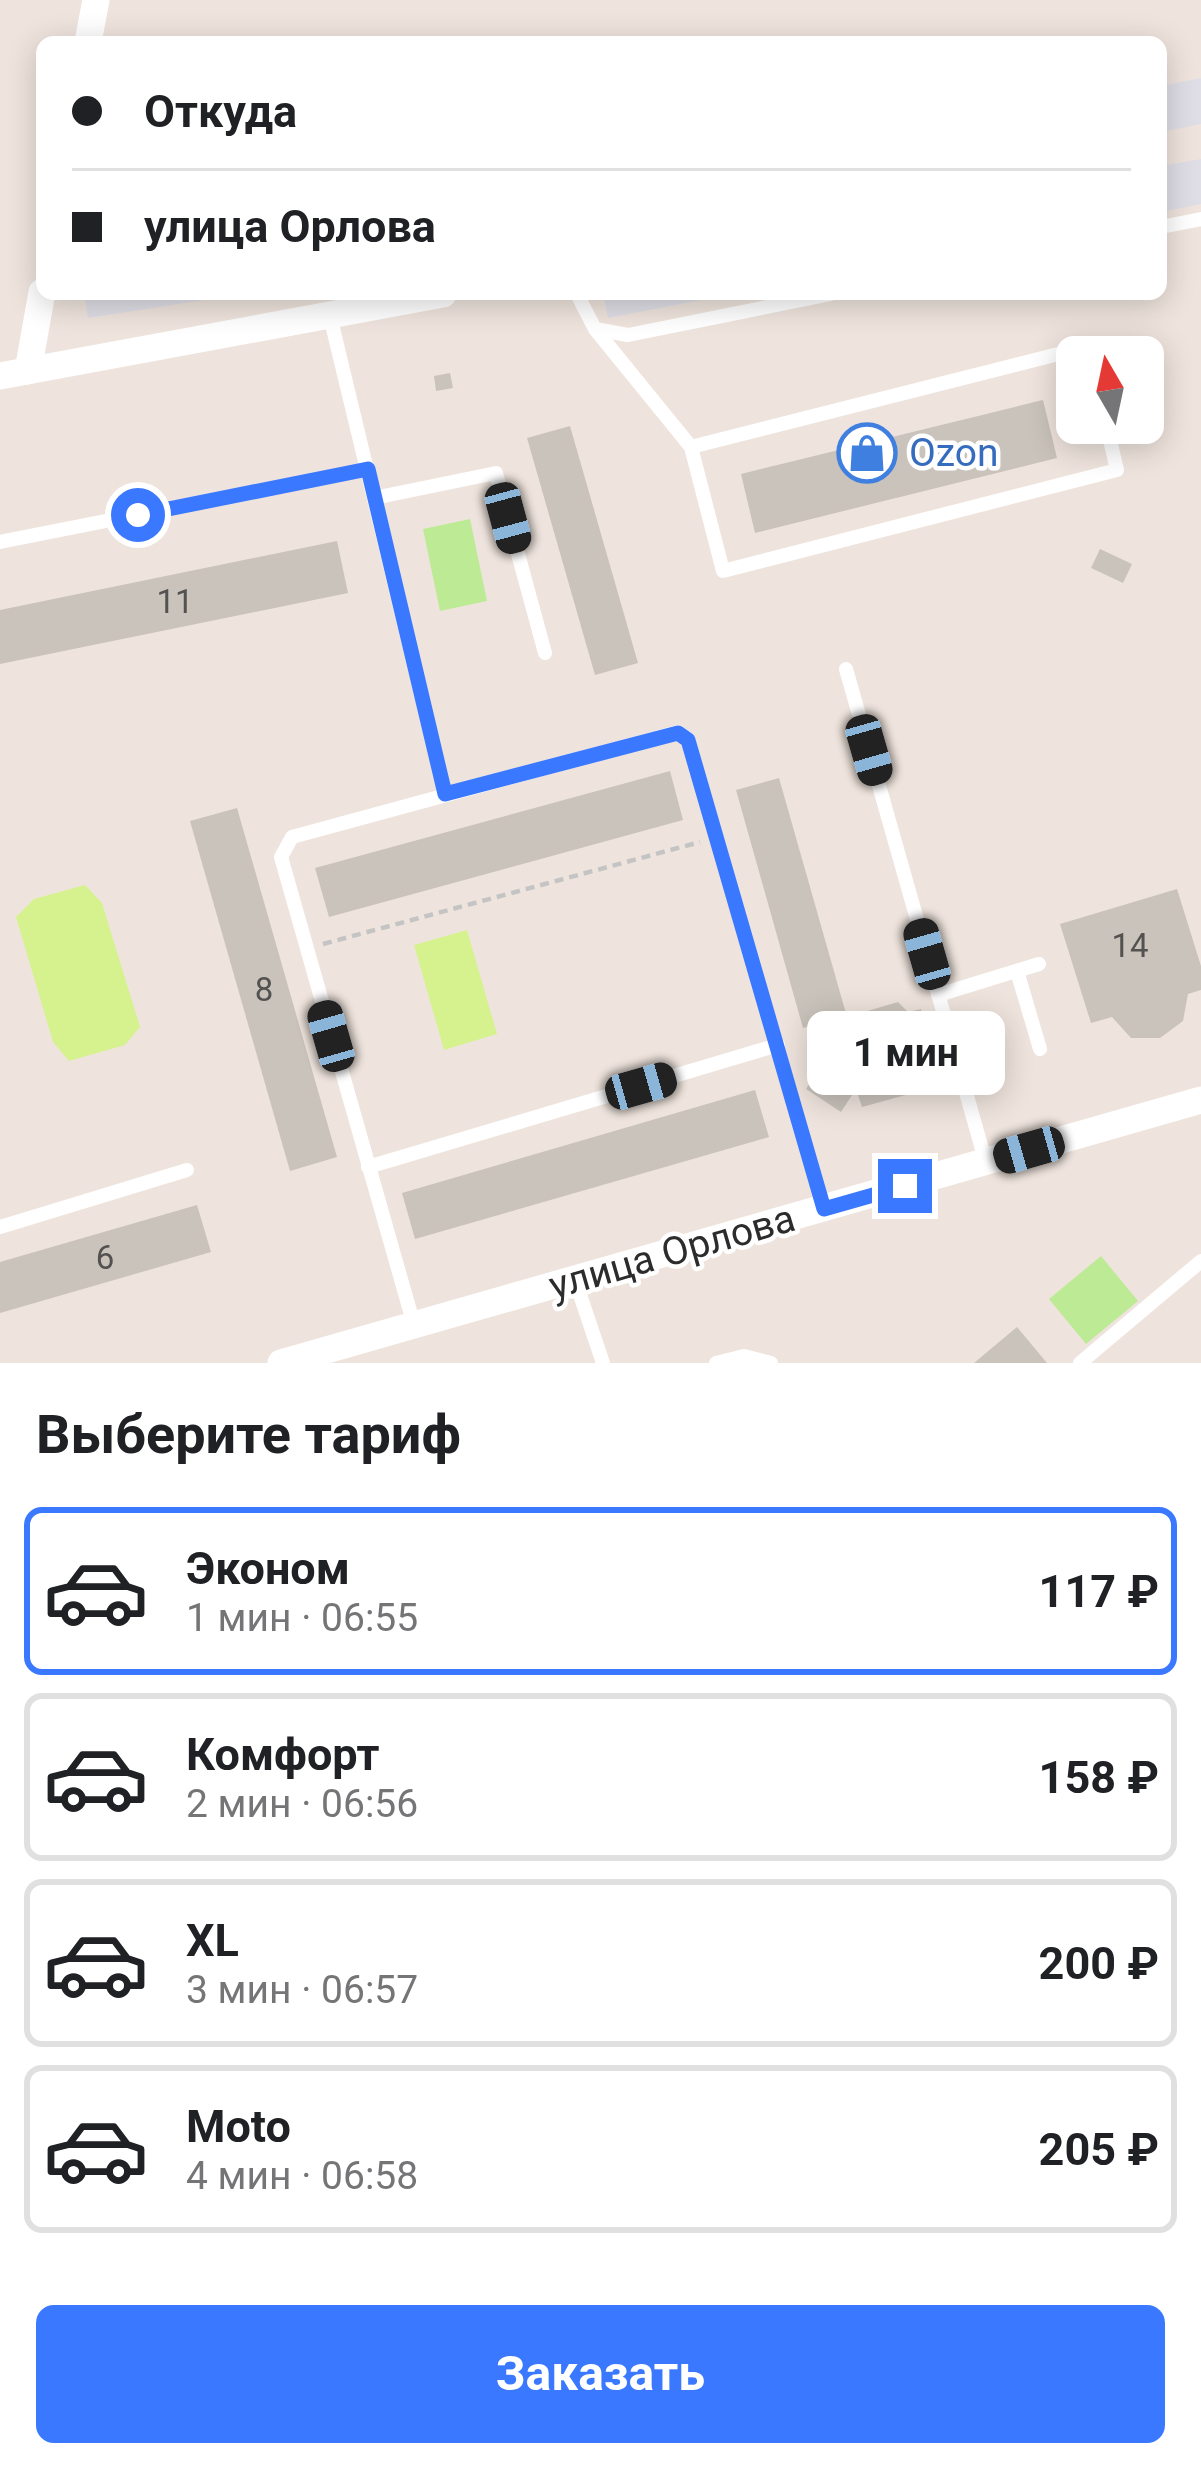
<!DOCTYPE html>
<html lang="ru">
<head>
<meta charset="utf-8">
<style>
  :root { --surface:#fff; --page:#f2f2f2; --text:#202124; --muted:#757577; --line:#e0e0e0; --accent:#3978ff }
  body { margin:0; font-family:Roboto,sans-serif; background:var(--page); color:var(--text); height:100vh; display:flex; flex-direction:column; font-size:45px; white-space:nowrap }
  * { box-sizing:border-box; margin:0 }
  p { font-size:39px; color:var(--muted) }
  .icon { flex:none; width:66px; height:66px; fill:none; stroke:currentColor; stroke-width:2; stroke-linecap:round; stroke-linejoin:round }
  .map { position:relative; height:1363px; overflow:hidden }
  .sheet { display:flex; flex-direction:column; background:var(--surface); flex:1 }
  .sheet>* { flex:none }
  .guide { position:absolute; left:36px; top:36px; width:1131px; height:264px; border-radius:18px; box-shadow:0 6px 30px #0003; display:grid; align-content:center; height:264px; padding:0 36px; background:var(--surface) }
  .needle { width:78px; rotate:351deg }
  .fabs { position:absolute; left:1056px; top:336px; display:grid; gap:24px }
  .fabs a { display:grid; place-items:center; width:108px; height:108px; border-radius:18px; background:var(--surface); box-shadow:0 6px 30px #0003; font-size:60px }
  .end { position:absolute; width:54px; height:54px; margin:-27px; border:15px solid #3978ff; background:#fff; box-shadow:0 0 0 6px #fff }
  .from { border-radius:50% }
  .bubble { position:absolute; height:84px; border-radius:18px; background:var(--surface); box-shadow:0 6px 30px #0003; font-size:39px; font-weight:700; line-height:84px; text-align:center }
  .car { position:absolute; width:36px; height:72px; margin:-36px -18px; border-radius:15px; box-shadow:0 0 9px 3px #0007; background:linear-gradient(#222 24%,#8ab4d8 0 40%,#222 0 76%,#8ab4d8 0 86%,#222 0) }
  .guide b { display:flex; align-items:center; gap:42px; height:114px; font-size:45px }
  .guide b+b { border-top:3px solid var(--line) }
  .guide i { width:30px; height:30px; background:var(--text) }
  ul { padding:0; list-style:none }
  li { display:flex; align-items:center; gap:36px; height:168px; margin:0 24px 18px; padding:0 12px; border:6px solid var(--line); border-radius:18px }
  li div { flex:1 }
  li b { display:block; font-size:45px }
  li em { font-style:normal; font-weight:700 }
  li.on { border-color:var(--accent) }
  li>.icon { width:108px; height:108px; stroke-width:1.5 }
  h2 { padding:0 36px; font-size:54px; line-height:144px }
  .button { display:flex; gap:24px; margin-top:auto; padding:24px 36px }
  .button a { flex:1; height:138px; border-radius:18px; background:var(--accent); color:#fff; font-size:48px; font-weight:700; line-height:138px; text-align:center }
  .map>svg:first-child { display:block }
  .industrial { fill:#dfdee6 }
  .green { fill:#bdea94 }
  .pitch { fill:#d5f28f }
  .building { fill:#c9c3bb }
  .lines { fill:none; stroke-linecap:round; stroke-linejoin:round }
  .path { stroke:#c4c4c4; stroke-width:4.5; stroke-dasharray:9 6; stroke-linecap:butt }
  .service { stroke:#fff; stroke-width:14 }
  .minor { stroke:#fff; stroke-width:27 }
  .route { stroke:#3978ff; stroke-width:15 }
  .labels { text-anchor:middle; dominant-baseline:central; stroke-width:9; stroke-linejoin:round; paint-order:stroke }
  .number-label { font-size:33px; fill:#535250 }
  .shop-label { font-size:39px; fill:#366cbe; stroke:#fff; text-anchor:start }
  .street-label { font-size:39px; fill:#2c2c2c; stroke:#fff }
</style>
</head>
<body>
<div class="map">
<svg width="1201" height="1363" viewBox="0 0 1201 1363">
  <rect width="100%" height="100%" fill="#efe4dd"/>
  <g class="industrial">
    <path d="M1201 78V124L1161 132V86Z"/>
    <path d="M1201 159V204L1161 212V166Z"/>
    <path d="M84 294H243L88 318Z"/>
    <path d="M603 294H733L608 318Z"/>
  </g>
  <g class="green">
    <path d="M470 519 487 601 440 611 423 529Z"/>
    <path d="M1101 1256 1138 1301 1086 1344 1049 1299Z"/>
  </g>
  <g class="pitch">
    <path d="M85 885 102 903 140 1027 125 1045 69 1061 53 1042 16 917 34 899Z"/>
    <path d="M467 930 497 1034 444 1050 414 945Z"/>
  </g>
  <g class="building">
    <path d="M450 373 453 388 436 391 434 376Z"/>
    <path d="M1043 400 1057 458 755 533 741 474Z"/>
    <path d="M570 426 638 663 595 675 527 438Z"/>
    <path d="M337 541 348 593 0 664V610Z"/>
    <path d="M1100 549 1132 564 1123 583 1091 568Z"/>
    <path d="M670 771 683 820 329 917 315 868Z"/>
    <path d="M779 778 847 1017 898 1002 908 1012 921 1009 939 1070 924 1090 862 1107 856 1089 841 1112 806 1089 839 1037 834 1019 803 1028 736 790Z"/>
    <path d="M237 808 337 1157 290 1171 190 821Z"/>
    <path d="M1177 889 1201 966V990L1188 994 1183 1021 1160 1038H1131L1112 1017 1091 1023 1060 924Z"/>
    <path d="M755 1090 769 1137 415 1239 402 1193Z"/>
    <path d="M197 1205 211 1252 0 1313V1262Z"/>
    <path d="M1017 1327 1047 1363H974Z"/>
  </g>
  <g class="lines">
    <path class="path" d="M323 944 700 842"/>
    <g class="service">
      <path d="M1161 227 1201 219"/>
      <path d="M577 294 595 329 628 335 831 294"/>
      <path d="M330 316 445 794"/>
      <path d="M595 329 691 447 723 571 1117 470 1106 423"/>
      <path d="M691 447 1086 347 1089 357"/>
      <path d="M374 498 496 473 545 653"/>
      <path d="M0 542 368 469"/>
      <path d="M846 669 986 1163"/>
      <path d="M1017 971 1040 1049"/>
      <path d="M938 995 1039 964"/>
      <path d="M368 1167 778 1045"/>
      <path d="M0 1227 187 1170"/>
      <path d="M575 1280 603 1363"/>
      <path d="M414 1325 281 857 292 837 678 732 688 739 824 1209"/>
      <path d="M716 1363 744 1356 771 1363"/>
      <path d="M1080 1363 1201 1261"/>
    </g>
    <g class="minor">
      <path d="M88 42 96 0"/>
      <path d="M28 371 42 292"/>
      <path d="M0 376 443 294"/>
      <path d="M281 1363 1201 1100"/>
    </g>
  </g>
  <g class="lines">
    <path class="route" d="M138 515 368 469 445 794 678 733 688 740 824 1209 905 1186"/>
  </g>
  <defs>
    <symbol id="shop-ring" viewBox="-11 -11 22 22"><circle r="9.5" fill="#fff" stroke="#3f7fe0" stroke-width="1.5"/><path d="M-5-2.5h2.3a2.7 3.5 0 0 1 5.4 0H5L5.5 6h-11ZM-1.5-2.5h3a1.5 2.3 0 0 0-3 0Z" fill="#3f7fe0"/></symbol>
  </defs>
  <g fill-rule="evenodd">
    <use href="#shop-ring" x="834" y="420" width="66" height="66"/>
  </g>
  <g class="labels">
    <g class="number-label">
      <text x="175" y="601">11</text>
      <text x="1130" y="945">14</text>
      <text x="264" y="989">8</text>
      <text x="105" y="1257">6</text>
    </g>
    <g class="shop-label">
      <text x="909" y="453">Ozon</text>
    </g>
    <g class="street-label">
      <text transform="translate(672 1252) rotate(-16)">улица Орлова</text>
    </g>
  </g>
</svg>
<div class="fabs">
<a><svg class="needle" viewBox="-14 -14 28 28"><path d="M0-13l5 13h-10z" fill="#e53935"/><path d="M0 13l5-13h-10z" fill="#757577"/></svg></a>
</div>
<i class="end from" style="left:138px;top:515px"></i>
<i class="end" style="left:905px;top:1186px"></i>
<div class="bubble" style="left:807px;top:1011px;width:198px">1 мин</div>
<i class="car" style="left:508px;top:518px;rotate:165deg"></i>
<i class="car" style="left:869px;top:750px;rotate:164deg"></i>
<i class="car" style="left:927px;top:954px;rotate:344deg"></i>
<i class="car" style="left:331px;top:1036px;rotate:344deg"></i>
<i class="car" style="left:641px;top:1086px;rotate:74deg"></i>
<i class="car" style="left:1029px;top:1150px;rotate:254deg"></i>
<div class="guide">
<b><i class="from"></i>Откуда</b>
<b><i></i>улица Орлова</b>
</div>
</div>
<section class="sheet">
<h2>Выберите тариф</h2>
<ul>
<li class="on"><svg class="icon" aria-label="car" viewBox="0 0 24 24"><path d="M5 17H2v-5l4-1 3-4h7l3 4 3 1v5h-3M9 17h6M6 11h13"/><circle cx="7" cy="17" r="2"/><circle cx="17" cy="17" r="2"/></svg><div><b>Эконом</b><p>1 мин · 06:55</p></div><em>117 ₽</em></li>
<li><svg class="icon" aria-label="car" viewBox="0 0 24 24"><path d="M5 17H2v-5l4-1 3-4h7l3 4 3 1v5h-3M9 17h6M6 11h13"/><circle cx="7" cy="17" r="2"/><circle cx="17" cy="17" r="2"/></svg><div><b>Комфорт</b><p>2 мин · 06:56</p></div><em>158 ₽</em></li>
<li><svg class="icon" aria-label="car" viewBox="0 0 24 24"><path d="M5 17H2v-5l4-1 3-4h7l3 4 3 1v5h-3M9 17h6M6 11h13"/><circle cx="7" cy="17" r="2"/><circle cx="17" cy="17" r="2"/></svg><div><b>XL</b><p>3 мин · 06:57</p></div><em>200 ₽</em></li>
<li><svg class="icon" aria-label="car" viewBox="0 0 24 24"><path d="M5 17H2v-5l4-1 3-4h7l3 4 3 1v5h-3M9 17h6M6 11h13"/><circle cx="7" cy="17" r="2"/><circle cx="17" cy="17" r="2"/></svg><div><b>Moto</b><p>4 мин · 06:58</p></div><em>205 ₽</em></li>
</ul>
<div class="button"><a>Заказать</a></div>
</section>
</body>
</html>
